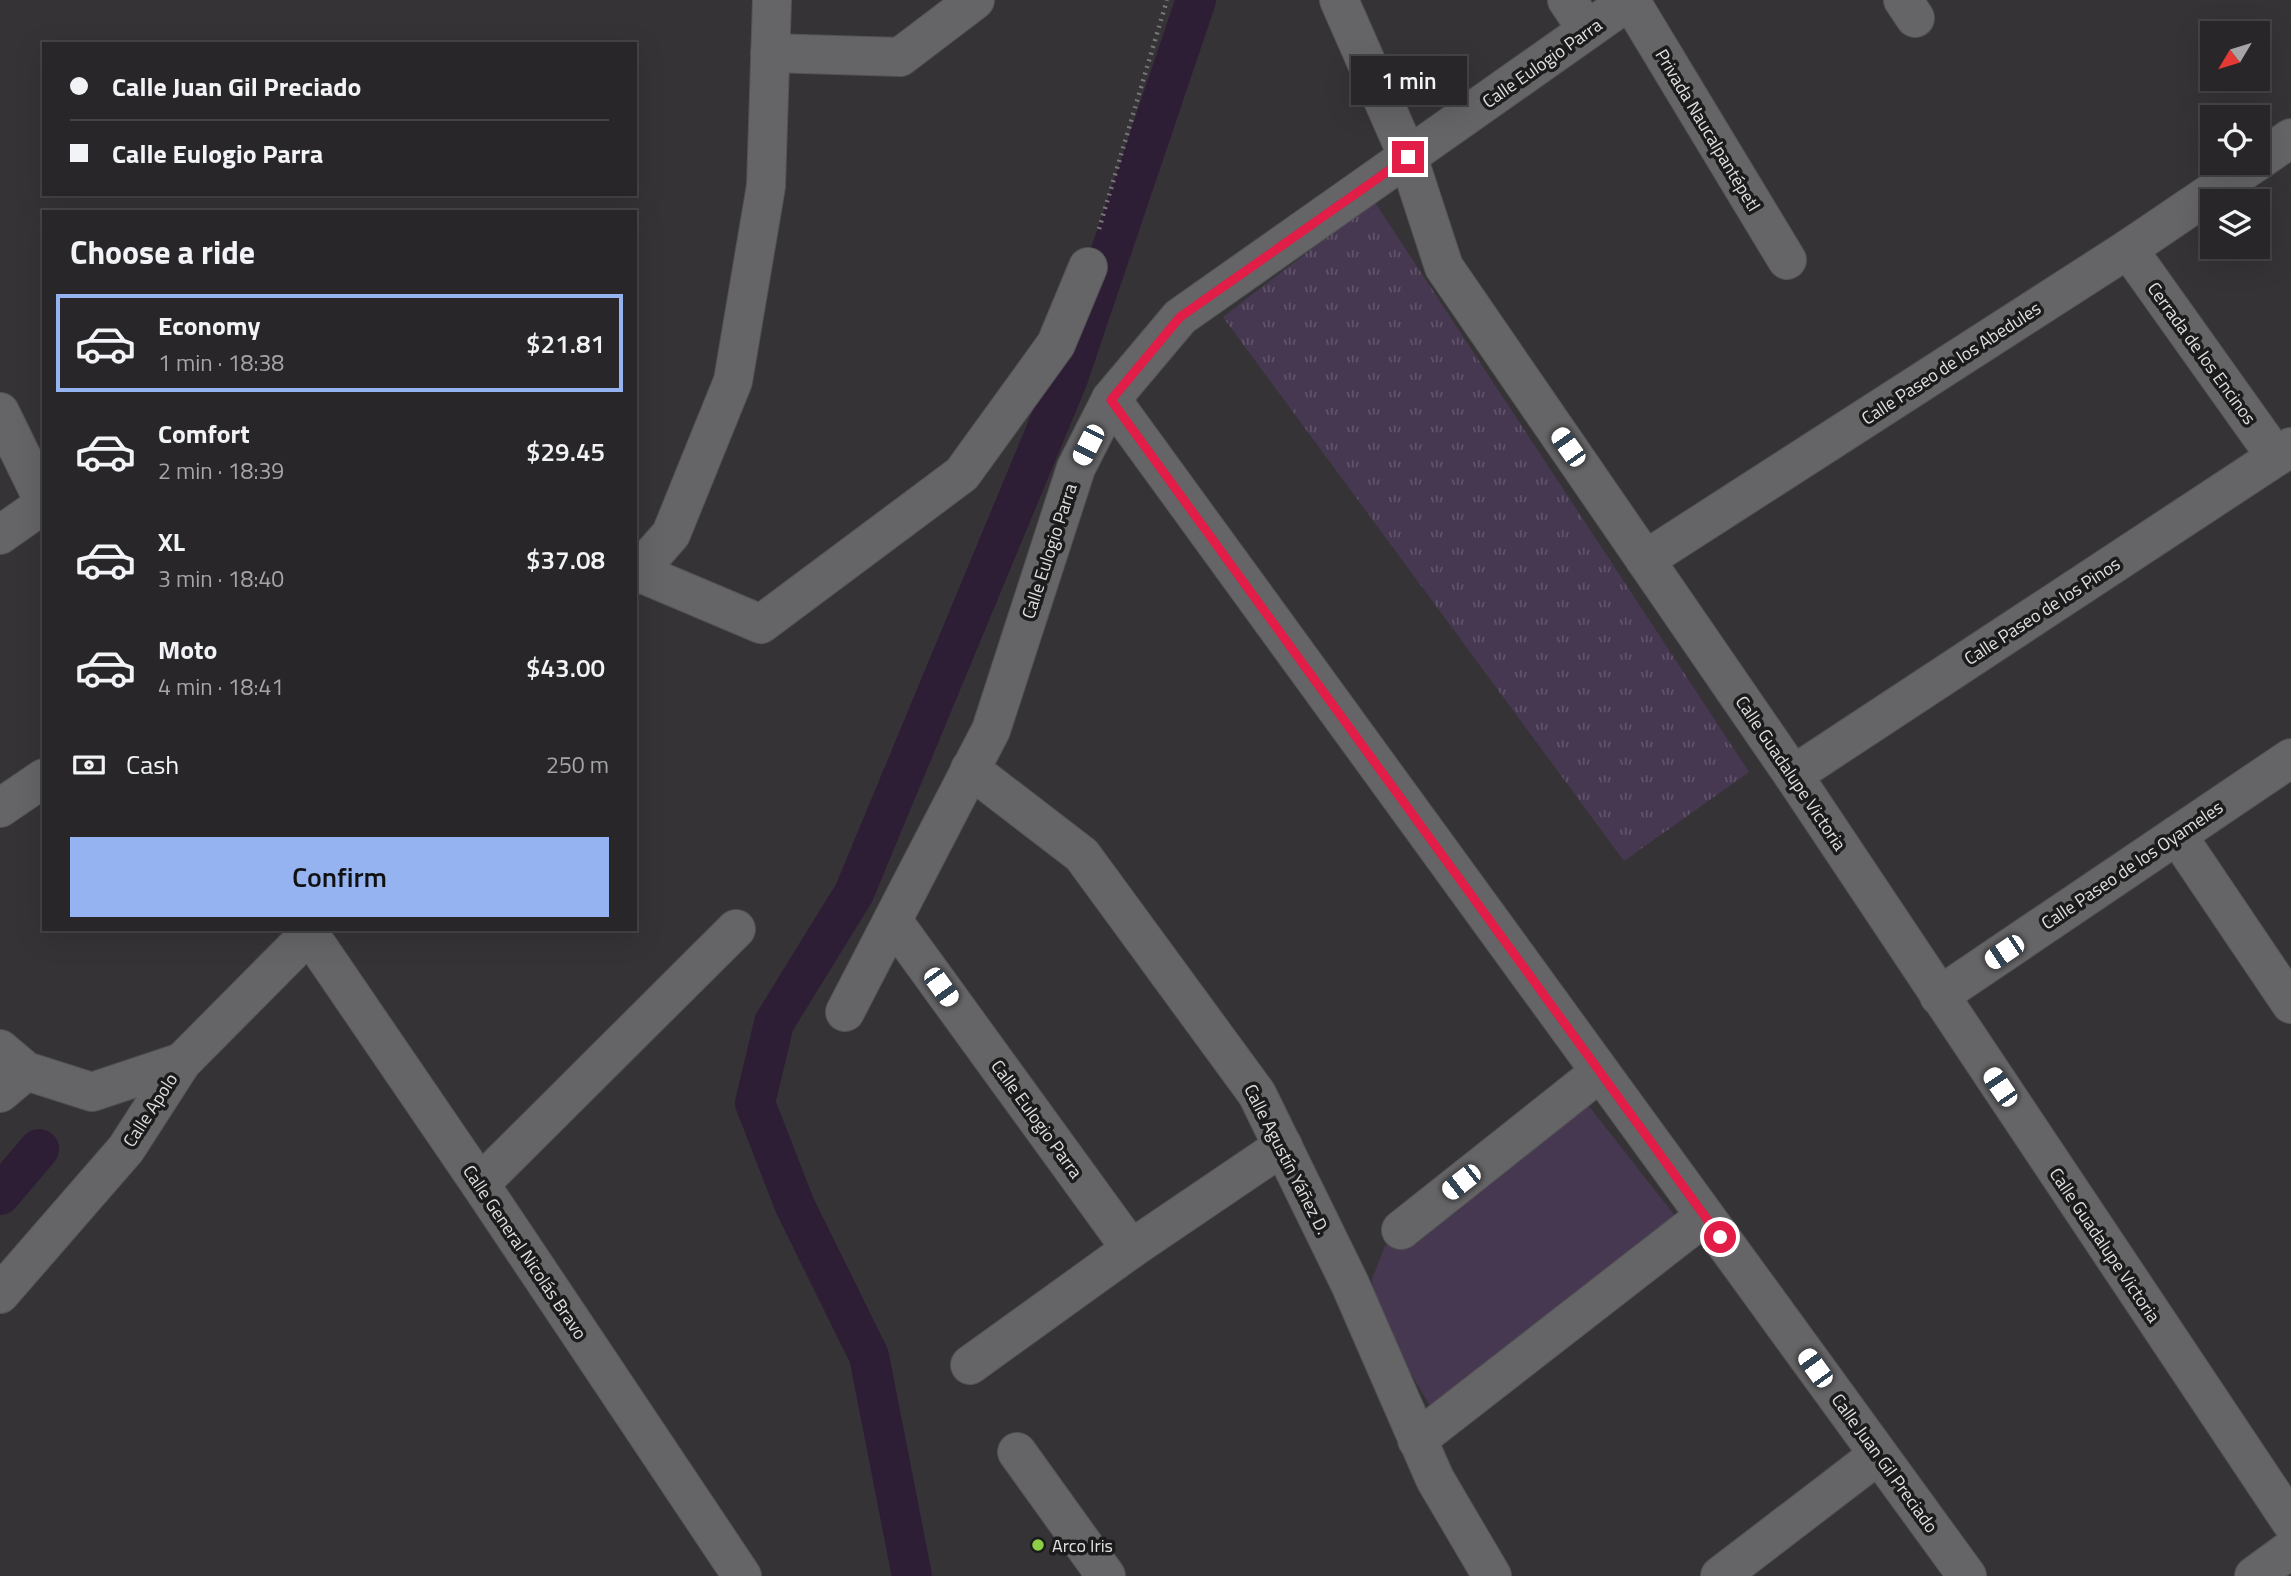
<!DOCTYPE html>
<html lang="en">
<head>
<meta charset="utf-8">
<style>
  :root { --surface:#282628; --page:#302e30; --text:#f1f3f6; --muted:#a5a5a8; --line:#444345; --accent:#95b2f1 }
  body { margin:0; font-family:"Titillium Web",sans-serif; background:var(--page); color:var(--text); height:100vh; display:flex; flex-direction:column; font-size:26px; white-space:nowrap }
  * { box-sizing:border-box; margin:0 }
  p { font-size:23px; color:var(--muted) }
  .icon { flex:none; width:38px; height:38px; fill:none; stroke:currentColor; stroke-width:2; stroke-linecap:round; stroke-linejoin:round }
  .map { position:relative; flex:1; overflow:hidden }
  .panel { position:absolute; left:42px; top:210px; width:595px; height:721px; display:flex; flex-direction:column; background:var(--surface); border-radius:0px; box-shadow:0 7px 28px #0002,0 0 0 2px var(--line) }
  .panel>* { flex:none }
  .hud { position:absolute; left:42px; top:42px; width:595px; height:154px; border-radius:0px; box-shadow:0 7px 28px #0002,0 0 0 2px var(--line); display:grid; align-content:center; height:154px; padding:0 28px; background:var(--surface) }
  .needle { width:46px; rotate:232deg }
  .buttons { position:absolute; left:2200px; top:21px; display:grid; gap:14px }
  .buttons a { display:grid; place-items:center; width:70px; height:70px; border-radius:0px; background:var(--surface); box-shadow:0 7px 28px #0002,0 0 0 2px var(--line); font-size:35px }
  .end { position:absolute; width:32px; height:32px; margin:-16px; border:9px solid #e11d48; background:#fff; box-shadow:0 0 0 4px #fff }
  .from { border-radius:50% }
  .bubble { position:absolute; height:49px; border-radius:0px; background:var(--surface); box-shadow:0 7px 28px #0002,0 0 0 2px var(--line); font-size:23px; font-weight:600; line-height:49px; text-align:center }
  .car { position:absolute; width:21px; height:42px; margin:-21px -10px; border-radius:9px; box-shadow:0 0 5px 2px #0007; background:linear-gradient(#fff 24%,#345 0 40%,#fff 0 76%,#345 0 86%,#fff 0) }
  .hud b { display:flex; align-items:center; gap:24px; height:66px; font-size:26px }
  .hud b+b { border-top:2px solid var(--line) }
  .hud i { width:18px; height:18px; background:var(--text) }
  ul { padding:0; list-style:none }
  li { display:flex; align-items:center; gap:21px; height:98px; margin:0 14px 10px; padding:0 14px; border:4px solid transparent; border-radius:0px }
  li div { flex:1 }
  li b { display:block; font-size:26px }
  li em { font-style:normal; font-weight:600 }
  li.active { border-color:var(--accent) }
  li>.icon { width:63px; height:63px; stroke-width:1.5 }
  h2 { padding:0 28px; font-size:32px; line-height:84px }
  .pay { display:flex; align-items:center; gap:18px; height:77px; padding:0 28px; font-size:26px }
  .pay p { margin-inline-start:auto }
  .action { display:flex; gap:14px; margin-top:auto; padding:14px 28px }
  .action a { flex:1; height:80px; border-radius:0px; background:var(--accent); color:#111; font-size:28px; font-weight:600; line-height:80px; text-align:center }
  .map>svg:first-child { display:block }
  .grass { fill:#473851 }
  .park { fill:url(#park-tufts) }
  .lines { fill:none; stroke-linecap:round; stroke-linejoin:round }
  .canal { stroke:#2d1e36; stroke-width:40 }
  .minor-casing { stroke:#535254; stroke-width:40 }
  .path { stroke:#777578; stroke-width:4.5; stroke-dasharray:2 5; stroke-linecap:butt }
  .minor { stroke:#656466; stroke-width:38 }
  .route { stroke:#e11d48; stroke-width:9 }
  .poi-dot { fill:#8cce45; stroke:#1c1b1c; stroke-width:2.5 }
  .labels { text-anchor:middle; dominant-baseline:central; stroke-width:7; stroke-linejoin:round; paint-order:stroke }
  .street-label { font-size:18px; fill:#e0e0e1; stroke:#1c1b1c }
  .poi-label { font-size:18px; fill:#e0e0e1; stroke:#1c1b1c; text-anchor:start }
</style>
</head>
<body>
<div class="map">
<svg width="2291" height="1576" viewBox="0 0 2291 1576">
  <defs>
    <pattern id="park-tufts" width="24" height="20" patternUnits="userSpaceOnUse" patternTransform="scale(1.75)"><rect width="24" height="20" fill="#473851"/><path d="M3 7l-1-3M5 7V3M7 7l1-3M15 17l-1-3M17 17v-4M19 17l1-3" fill="none" stroke="#61546a"/></pattern>
  </defs>
  <rect width="100%" height="100%" fill="#353336"/>
  <path class="grass" d="M1581 1096 1679 1221 1435 1414 1377 1317 1372 1279 1385 1246Z"/>
  <path class="park" d="M1374 201 1749 772 1624 861 1223 317Z"/>
  <g class="lines">
    <g class="canal">
      <path d="M0 1195 39 1149"/>
      <path d="M912 1576 869 1356 795 1206 755 1103 774 1023 854 893 1068 378 1196 0"/>
    </g>
    <defs>
      <g id="minor">
        <path d="M1339 0 1408 157 1444 267 1793 775 2291 1522"/>
        <path d="M1567 0 1587 30"/>
        <path d="M1630 0 1787 260"/>
        <path d="M1903 0 1915 18"/>
        <path d="M770 53 900 57 975 0"/>
        <path d="M2258 161 2291 138"/>
        <path d="M2128 249 2276 457"/>
        <path d="M1111 399 1967 1576"/>
        <path d="M0 412 44 502"/>
        <path d="M0 535 44 504"/>
        <path d="M1645 560 2128 249 2255 163"/>
        <path d="M638 572 761 624 962 474 1056 344 1088 267"/>
        <path d="M635 575 671 534 733 381 766 186 772 0"/>
        <path d="M970 769 1082 855 1257 1094 1350 1284 1435 1479 1492 1576"/>
        <path d="M1793 775 2291 447"/>
        <path d="M0 808 44 778"/>
        <path d="M2177 835 2291 1004"/>
        <path d="M893 921 1131 1249"/>
        <path d="M306 929 480 1184 742 1576"/>
        <path d="M1939 996 2291 758"/>
        <path d="M845 1012 991 730 1076 468 1111 399 1180 317 1630 0"/>
        <path d="M0 1049 26 1071 92 1092 182 1062"/>
        <path d="M0 1093 26 1071"/>
        <path d="M480 1184 736 929"/>
        <path d="M1401 1230 1600 1072"/>
        <path d="M0 1294 126 1149 182 1062 309 934"/>
        <path d="M970 1365 1131 1249 1283 1146"/>
        <path d="M1417 1440 1705 1216"/>
        <path d="M1017 1452 1106 1576"/>
        <path d="M1720 1576 1878 1455"/>
        <path d="M2254 1576 2291 1549"/>
      </g>
    </defs>
    <use href="#minor" class="minor-casing"/>
    <path class="path" d="M1099 229 1167 0"/>
    <use href="#minor" class="minor"/>
  </g>
  <g class="lines">
    <path class="route" d="M1408 157 1180 317 1111 400 1720 1237"/>
  </g>
  <circle class="poi-dot" cx="1038" cy="1545" r="7"/>
  <g class="labels">
    <g class="street-label">
      <text transform="translate(1542 63) rotate(-35)">Calle Eulogio Parra</text>
      <text transform="translate(1708 130) rotate(59)">Privada Naucalpantépetl</text>
      <text transform="translate(2202 353) rotate(54)">Cerrada de los Encinos</text>
      <text transform="translate(1951 363) rotate(-33)">Calle Paseo de los Abedules</text>
      <text transform="translate(1049 551) rotate(-72)">Calle Eulogio Parra</text>
      <text transform="translate(2042 611) rotate(-33)">Calle Paseo de los Pinos</text>
      <text transform="translate(1791 773) rotate(56)">Calle Guadalupe Victoria</text>
      <text transform="translate(2132 865) rotate(-34)">Calle Paseo de los Oyameles</text>
      <text transform="translate(150 1110) rotate(-57)">Calle Apolo</text>
      <text transform="translate(1037 1119) rotate(54)">Calle Eulogio Parra</text>
      <text transform="translate(1287 1159) rotate(63)">Calle Agustín Yáñez D.</text>
      <text transform="translate(2105 1245) rotate(56)">Calle Guadalupe Victoria</text>
      <text transform="translate(525 1252) rotate(56)">Calle General Nicolás Bravo</text>
      <text transform="translate(1885 1463) rotate(54)">Calle Juan Gil Preciado</text>
    </g>
    <g class="poi-label">
      <text x="1052" y="1545">Arco Iris</text>
    </g>
  </g>
</svg>
<div class="buttons">
<a><svg class="needle" viewBox="-14 -14 28 28"><path d="M0-13l5 13h-10z" fill="#e53935"/><path d="M0 13l5-13h-10z" fill="#a5a5a8"/></svg></a>
<a><svg class="icon" aria-label="locate" viewBox="0 0 24 24"><circle cx="12" cy="12" r="6"/><path d="M12 2v4M12 18v4M2 12h4M18 12h4"/></svg></a>
<a><svg class="icon" aria-label="layers" viewBox="0 0 24 24"><path d="M12 4l9 5-9 5-9-5zM3 14l9 5 9-5"/></svg></a>
</div>
<i class="end from" style="left:1720px;top:1237px"></i>
<i class="end" style="left:1408px;top:157px"></i>
<div class="bubble" style="left:1351px;top:56px;width:116px">1 min</div>
<i class="car" style="left:1088px;top:445px;rotate:207deg"></i>
<i class="car" style="left:1568px;top:447px;rotate:325deg"></i>
<i class="car" style="left:2004px;top:952px;rotate:236deg"></i>
<i class="car" style="left:941px;top:987px;rotate:144deg"></i>
<i class="car" style="left:2000px;top:1087px;rotate:326deg"></i>
<i class="car" style="left:1461px;top:1182px;rotate:232deg"></i>
<i class="car" style="left:1815px;top:1368px;rotate:324deg"></i>
<div class="hud">
<b><i class="from"></i>Calle Juan Gil Preciado</b>
<b><i></i>Calle Eulogio Parra</b>
</div>
<section class="panel">
<h2>Choose a ride</h2>
<ul>
<li class="active"><svg class="icon" aria-label="car" viewBox="0 0 24 24"><path d="M5 17H2v-5l4-1 3-4h7l3 4 3 1v5h-3M9 17h6M6 11h13"/><circle cx="7" cy="17" r="2"/><circle cx="17" cy="17" r="2"/></svg><div><b>Economy</b><p>1 min · 18:38</p></div><em>$21.81</em></li>
<li><svg class="icon" aria-label="car" viewBox="0 0 24 24"><path d="M5 17H2v-5l4-1 3-4h7l3 4 3 1v5h-3M9 17h6M6 11h13"/><circle cx="7" cy="17" r="2"/><circle cx="17" cy="17" r="2"/></svg><div><b>Comfort</b><p>2 min · 18:39</p></div><em>$29.45</em></li>
<li><svg class="icon" aria-label="car" viewBox="0 0 24 24"><path d="M5 17H2v-5l4-1 3-4h7l3 4 3 1v5h-3M9 17h6M6 11h13"/><circle cx="7" cy="17" r="2"/><circle cx="17" cy="17" r="2"/></svg><div><b>XL</b><p>3 min · 18:40</p></div><em>$37.08</em></li>
<li><svg class="icon" aria-label="car" viewBox="0 0 24 24"><path d="M5 17H2v-5l4-1 3-4h7l3 4 3 1v5h-3M9 17h6M6 11h13"/><circle cx="7" cy="17" r="2"/><circle cx="17" cy="17" r="2"/></svg><div><b>Moto</b><p>4 min · 18:41</p></div><em>$43.00</em></li>
</ul>
<div class="pay"><svg class="icon" aria-label="cash" viewBox="0 0 24 24"><path d="M3 7h18v10H3z"/><circle cx="12" cy="12" r="2"/></svg>Cash<p>250 m</p></div>
<div class="action"><a>Confirm</a></div>
</section>
</div>
</body>
</html>
